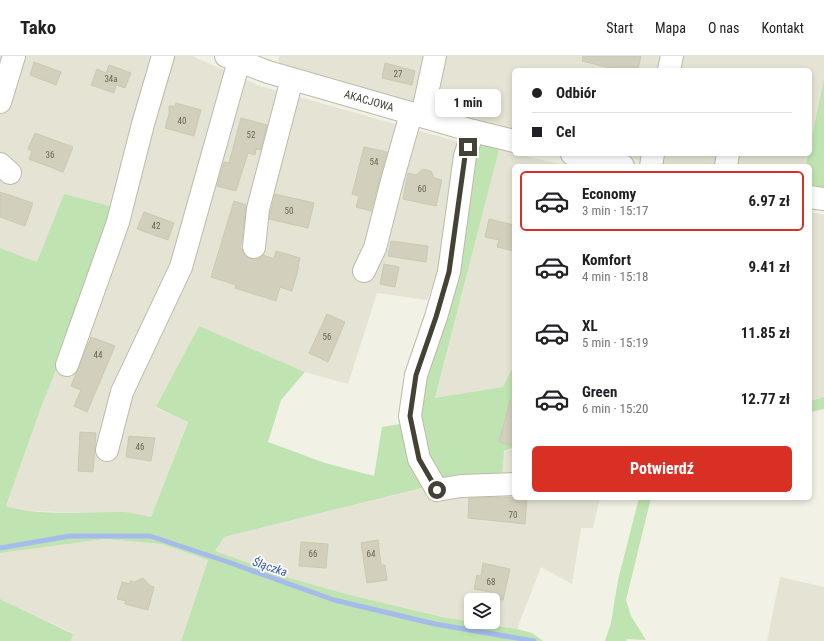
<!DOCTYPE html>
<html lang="pl">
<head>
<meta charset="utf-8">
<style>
  :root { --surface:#fff; --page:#f6f6f6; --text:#202124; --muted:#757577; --line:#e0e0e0; --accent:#d93025 }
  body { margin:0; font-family:"Roboto Condensed",sans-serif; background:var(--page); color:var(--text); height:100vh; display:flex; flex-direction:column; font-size:15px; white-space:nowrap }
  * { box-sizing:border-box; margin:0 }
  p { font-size:13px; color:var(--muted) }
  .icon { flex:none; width:22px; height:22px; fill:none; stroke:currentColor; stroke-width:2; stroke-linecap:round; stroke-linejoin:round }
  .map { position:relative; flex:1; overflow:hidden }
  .details { position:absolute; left:512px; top:108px; width:300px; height:336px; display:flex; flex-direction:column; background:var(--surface); border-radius:6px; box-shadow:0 2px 6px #0003 }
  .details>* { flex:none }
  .guide { position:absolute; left:512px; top:12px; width:300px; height:88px; border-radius:6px; box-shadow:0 2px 6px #0003; display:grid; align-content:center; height:88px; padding:0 20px; background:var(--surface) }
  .fabs { position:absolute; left:464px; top:537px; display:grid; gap:8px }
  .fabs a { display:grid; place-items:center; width:36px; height:36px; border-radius:6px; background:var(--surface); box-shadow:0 2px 6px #0003; font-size:20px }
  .end { position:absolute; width:18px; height:18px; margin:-9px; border:5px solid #434235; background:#fff; box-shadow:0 0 0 2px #fff }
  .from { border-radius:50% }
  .bubble { position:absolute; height:28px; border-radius:6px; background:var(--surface); box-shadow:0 2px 6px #0003; font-size:13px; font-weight:700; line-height:28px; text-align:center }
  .guide b { display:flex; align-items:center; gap:14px; height:38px; font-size:15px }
  .guide b+b { border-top:1px solid var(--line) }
  .guide i { width:10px; height:10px; background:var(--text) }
  ul { padding:7px 0 0; list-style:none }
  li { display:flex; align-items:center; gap:12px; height:60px; margin:0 8px 6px; padding:0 12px; border:2px solid transparent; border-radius:6px }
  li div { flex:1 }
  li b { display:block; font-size:15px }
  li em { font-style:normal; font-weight:700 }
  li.current { border-color:var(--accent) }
  li>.icon { width:36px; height:36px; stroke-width:1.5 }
  .primary-button { display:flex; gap:8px; margin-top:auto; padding:8px 20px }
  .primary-button a { flex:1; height:46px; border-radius:6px; background:var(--accent); color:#fff; font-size:16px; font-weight:700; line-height:46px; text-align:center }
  header { display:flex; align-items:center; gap:24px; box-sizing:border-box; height:56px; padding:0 20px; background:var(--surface); border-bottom:1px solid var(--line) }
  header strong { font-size:19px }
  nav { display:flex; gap:22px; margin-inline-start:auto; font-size:14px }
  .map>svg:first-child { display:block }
  .residential { fill:#e5e4d4 }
  .green { fill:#bfe3b1 }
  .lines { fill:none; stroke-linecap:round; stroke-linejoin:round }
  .stream { stroke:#a5bceb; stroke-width:5 }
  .building { fill:#d2cfbc; stroke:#ccc9af }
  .minor-casing { stroke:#bcbba9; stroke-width:24 }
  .minor { stroke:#fff; stroke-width:22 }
  .route { stroke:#434235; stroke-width:5 }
  .labels { text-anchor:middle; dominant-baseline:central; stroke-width:3.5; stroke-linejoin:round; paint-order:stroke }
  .number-label { font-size:9px; fill:#676557 }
  .street-label { font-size:11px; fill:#434235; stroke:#fff }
  .water-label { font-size:12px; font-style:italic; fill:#3659a7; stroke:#fff }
</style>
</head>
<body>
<header>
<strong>Tako</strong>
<nav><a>Start</a><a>Mapa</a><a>O nas</a><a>Kontakt</a></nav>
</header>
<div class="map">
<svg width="824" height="585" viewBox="0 0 824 585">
  <rect width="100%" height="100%" fill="#f1f1e5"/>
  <g class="residential">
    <path d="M0 0H192L260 30 463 87 443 205 427 244 377 237 348 328 305 316 199 270 156 352 188 365 151 461 126 457 56 456 17 454 6 450 43 346 94 222 37 206 0 192Z"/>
    <path d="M279 0H665L662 14H514V74L282 10 278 4Z"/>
    <path d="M676 0H824V23L810 89V14H673Z"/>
    <path d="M499 94 568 110H514V309L504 331 435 343Z"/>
    <path d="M612 98H648L647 106Z"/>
    <path d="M655 98H808L806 110H672L654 107Z"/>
    <path d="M810 156 824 159V341L810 345Z"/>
    <path d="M514 391V442H600L593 472H581L572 528 541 511 517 573 471 566H493V544H471V566L442 561 346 538 290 522 214 495 224 481 443 427Z"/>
    <path d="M105 483 161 488 208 504 181 585H71L73 577 0 543V497Z"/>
    <path d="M780 521 824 531V585H767Z"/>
  </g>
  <g class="green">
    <path d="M824 23V133L810 131V110H806L808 98H810V89Z"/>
    <path d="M477 87 499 94 435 342 503 331 514 309V391L504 395 502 420 443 427 429 409 415 347Z"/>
    <path d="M64 138 117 152 94 222 43 346 6 450C39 461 88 455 124 456 133 457 142 459 151 461L188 366 156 351 199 270 305 316 281 344 268 386 325 407 374 420 382 371 400 368 426 431 224 481 215 495 290 522 346 538 442 561 517 573 532 577 543 585H181L208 504 161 488 105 483 0 497V192L37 206Z"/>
    <path d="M824 341V353L810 356V345Z"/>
    <path d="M639 442H651L626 544 631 560 646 584 627 583 626 585H605L611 567 618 524Z"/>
    <path d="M0 543 73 578 71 585H0Z"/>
  </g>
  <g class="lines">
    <path class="stream" d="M0 492 70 480H150L228 506 334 544 435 568 534 585"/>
  </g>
  <g class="building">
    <path d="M583 0H641L638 14H618L582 5Z"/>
    <path d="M34 6 61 16 56 29 30 19Z"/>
    <path d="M385 7 415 15 412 29 382 22Z"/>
    <path d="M109 9 131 17 125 32 116 29 114 37 91 29 97 13 106 17Z"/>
    <path d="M176 47 201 54 194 80 165 72 169 58V50H175Z"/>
    <path d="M241 62 267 69 261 94 256 93 255 99 248 97 236 135 217 130 224 106 229 107Z"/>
    <path d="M35 77 73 91 63 116 29 103 32 95 28 93Z"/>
    <path d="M364 91 387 96 371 155 356 151 359 140 352 138Z"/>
    <path d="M423 113 431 115 434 122 442 124 436 150 403 143 408 117 416 119Z"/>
    <path d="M0 136 33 147 25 170 0 161Z"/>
    <path d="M275 138 314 147 308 172 269 163Z"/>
    <path d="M234 145 246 149 242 184 240 192 242 193 243 196 246 201 253 203H259L263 199 274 203 276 195 300 202 298 210H299L292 235 280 231 276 245 235 232 236 229 211 221Z"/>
    <path d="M144 156 174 167 168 184 137 173Z"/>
    <path d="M489 163 514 169V195L497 191 499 184 485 181Z"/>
    <path d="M391 185 428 190 426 206 388 200Z"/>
    <path d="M384 208 399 211 395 231 380 228Z"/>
    <path d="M327 258 345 266 328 306 309 297Z"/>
    <path d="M91 281 115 290 87 356 74 350 81 334 71 330Z"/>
    <path d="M510 345 514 346V390L499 386Z"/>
    <path d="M80 376 96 377 93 416 78 415Z"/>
    <path d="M129 380 155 382 151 405 126 401Z"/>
    <path d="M514 441V442H527L525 468 468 462 469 442Z"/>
    <path d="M378 484 381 509H385L387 524 367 527 361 487Z"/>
    <path d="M301 486 328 488 326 512 299 510Z"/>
    <path d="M483 507 510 513 503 544H489L491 536 474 533 477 519 481 520Z"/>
    <path d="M143 522 150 530 154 531 148 554 125 548 126 545 117 543 122 526 130 528V525L135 526Z"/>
  </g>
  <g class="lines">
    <defs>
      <g id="minor">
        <path d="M226 0 268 16 473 75 514 85"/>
        <path d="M669 14 672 0"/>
        <path d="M0 46 14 0"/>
        <path d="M422 60 435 0"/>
        <path d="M473 75 465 100 449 216 436 261 416 319 410 360 419 403 437 434 461 430 514 428"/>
        <path d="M572 98 623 110"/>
        <path d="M0 108 10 117"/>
        <path d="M651 110 653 98"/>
        <path d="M726 110 728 98"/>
        <path d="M810 141 824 143"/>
        <path d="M254 191 258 153 292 23"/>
        <path d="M364 215 375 192 392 125 411 58"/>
        <path d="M67 309 118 166 143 68 163 0"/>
        <path d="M107 394 122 336 181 211 239 5"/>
      </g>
    </defs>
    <use href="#minor" class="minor-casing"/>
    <use href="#minor" class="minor"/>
  </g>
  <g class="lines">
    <path class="route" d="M437 434 419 403 410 360 416 319 436 261 449 216 465 100 468 91"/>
  </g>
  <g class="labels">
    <g class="number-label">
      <text x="398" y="18">27</text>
      <text x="111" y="23">34a</text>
      <text x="182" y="65">40</text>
      <text x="251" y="79">52</text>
      <text x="50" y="99">36</text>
      <text x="374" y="106">54</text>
      <text x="422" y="133">60</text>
      <text x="289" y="155">50</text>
      <text x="156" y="170">42</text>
      <text x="327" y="281">56</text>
      <text x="98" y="299">44</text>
      <text x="140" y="391">46</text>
      <text x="513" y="459">70</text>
      <text x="313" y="498">66</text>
      <text x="371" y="498">64</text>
      <text x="491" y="526">68</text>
    </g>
    <g class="street-label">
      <text transform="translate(369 45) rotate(16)">AKACJOWA</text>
    </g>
    <g class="water-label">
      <text transform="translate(270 511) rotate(19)">Ślączka</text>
    </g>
  </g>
</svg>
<div class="fabs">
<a><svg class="icon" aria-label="layers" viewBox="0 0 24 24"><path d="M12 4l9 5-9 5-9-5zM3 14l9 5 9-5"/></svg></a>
</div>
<i class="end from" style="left:437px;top:434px"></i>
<i class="end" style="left:468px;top:91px"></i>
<div class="bubble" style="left:435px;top:33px;width:66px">1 min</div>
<div class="guide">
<b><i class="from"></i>Odbiór</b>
<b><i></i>Cel</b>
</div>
<section class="details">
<ul>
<li class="current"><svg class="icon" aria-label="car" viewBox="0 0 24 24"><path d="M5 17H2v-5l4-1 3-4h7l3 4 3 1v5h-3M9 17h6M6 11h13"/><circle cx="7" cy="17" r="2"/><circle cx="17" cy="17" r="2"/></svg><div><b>Economy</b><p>3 min · 15:17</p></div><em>6.97 zł</em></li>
<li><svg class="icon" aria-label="car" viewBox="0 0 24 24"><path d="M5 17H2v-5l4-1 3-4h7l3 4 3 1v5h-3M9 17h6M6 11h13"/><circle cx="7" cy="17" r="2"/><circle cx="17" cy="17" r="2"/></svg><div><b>Komfort</b><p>4 min · 15:18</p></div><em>9.41 zł</em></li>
<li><svg class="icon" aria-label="car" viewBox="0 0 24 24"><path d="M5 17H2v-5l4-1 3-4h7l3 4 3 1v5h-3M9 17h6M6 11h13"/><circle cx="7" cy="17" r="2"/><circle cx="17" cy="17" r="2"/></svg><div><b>XL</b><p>5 min · 15:19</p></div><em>11.85 zł</em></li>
<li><svg class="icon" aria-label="car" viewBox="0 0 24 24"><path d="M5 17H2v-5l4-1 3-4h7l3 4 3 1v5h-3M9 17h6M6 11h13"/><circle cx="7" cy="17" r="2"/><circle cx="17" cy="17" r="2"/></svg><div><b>Green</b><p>6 min · 15:20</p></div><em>12.77 zł</em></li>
</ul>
<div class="primary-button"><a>Potwierdź</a></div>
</section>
</div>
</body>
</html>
